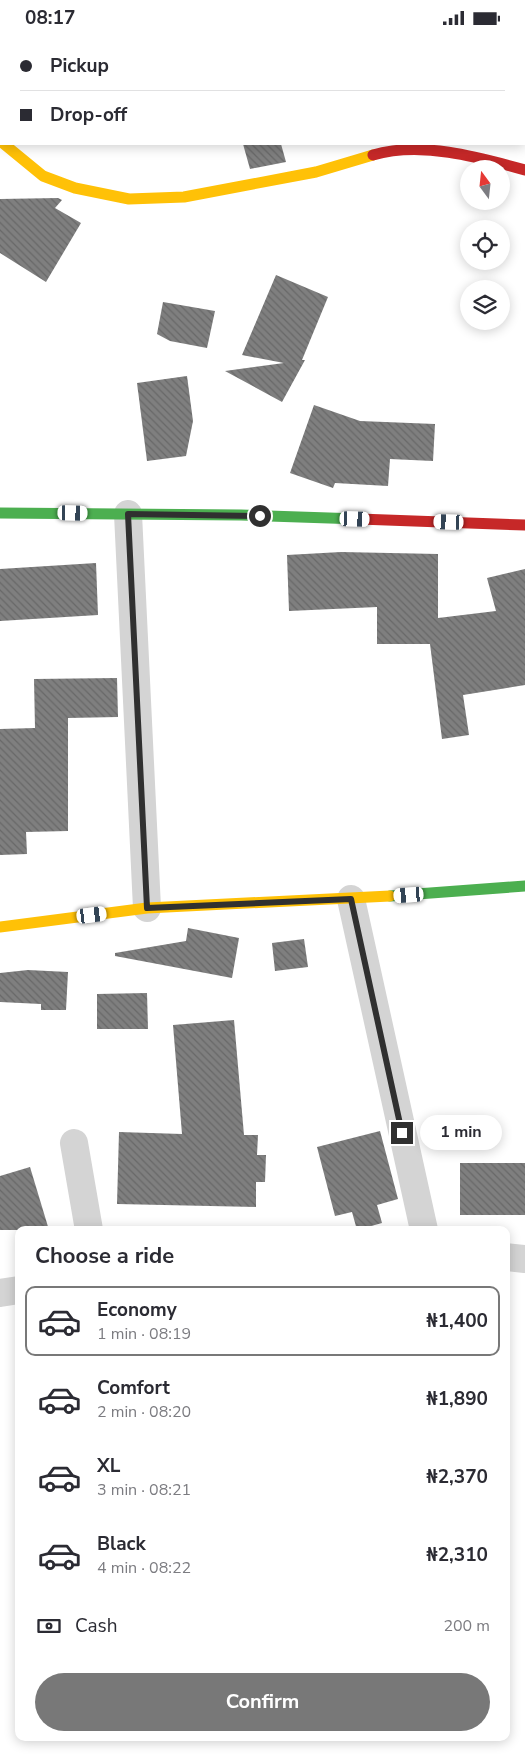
<!DOCTYPE html>
<html lang="en">
<head>
<meta charset="utf-8">
<style>
  :root { --surface:#fff; --page:#f2f2f3; --text:#2b2b33; --muted:#7c7c81; --line:#e1e1e2; --accent:#787878 }
  body { margin:0; font-family:"Nunito Sans",sans-serif; background:var(--page); color:var(--text); height:100vh; display:flex; flex-direction:column; font-size:19px; white-space:nowrap }
  * { box-sizing:border-box; margin:0 }
  p { font-size:16px; color:var(--muted) }
  .icon { flex:none; width:28px; height:28px; fill:none; stroke:currentColor; stroke-width:2; stroke-linecap:round; stroke-linejoin:round }
  .map { position:relative; flex:1; overflow:hidden }
  .panel { position:absolute; left:15px; top:1191px; width:495px; height:515px; display:flex; flex-direction:column; background:var(--surface); border-radius:10px; box-shadow:0 2px 12px #0003 }
  .panel>* { flex:none }
  .hud { position:absolute; left:0px; top:0px; width:525px; height:110px; box-shadow:0 2px 12px #0003; display:grid; align-content:center; height:110px; padding:0 20px; background:var(--surface) }
  .needle { width:32px; rotate:345deg }
  .controls { position:absolute; left:460px; top:125px; display:grid; gap:10px }
  .controls a { display:grid; place-items:center; width:50px; height:50px; border-radius:50%; background:var(--surface); box-shadow:0 2px 12px #0003; font-size:25px }
  .end { position:absolute; width:22px; height:22px; margin:-11px; border:6px solid #303030; background:#fff; box-shadow:0 0 0 2px #fff }
  .from { border-radius:50% }
  .bubble { position:absolute; height:35px; border-radius:18px; background:var(--surface); box-shadow:0 2px 12px #0003; font-size:16px; font-weight:700; line-height:35px; text-align:center }
  .car { position:absolute; width:15px; height:30px; margin:-15px -8px; border-radius:6px; box-shadow:0 0 4px 1px #0007; background:linear-gradient(#fff 24%,#345 0 40%,#fff 0 76%,#345 0 86%,#fff 0) }
  .hud b { display:flex; align-items:center; gap:18px; height:48px; font-size:19px }
  .hud b+b { border-top:1px solid var(--line) }
  .hud i { width:12px; height:12px; background:var(--text) }
  ul { padding:0; list-style:none }
  li { display:flex; align-items:center; gap:15px; height:70px; margin:0 10px 8px; padding:0 10px; border:2px solid transparent; border-radius:10px }
  li div { flex:1 }
  li b { display:block; font-size:19px }
  li em { font-style:normal; font-weight:700 }
  li.on { border-color:var(--accent) }
  li>.icon { width:45px; height:45px; stroke-width:1.5 }
  h2 { padding:0 20px; font-size:22px; line-height:60px }
  .pay { display:flex; align-items:center; gap:12px; height:55px; padding:0 20px; font-size:19px }
  .pay p { margin-inline-start:auto }
  .button { display:flex; gap:10px; margin-top:auto; padding:10px 20px }
  .button a { flex:1; height:58px; border-radius:30px; background:var(--accent); color:#fff; font-size:20px; font-weight:700; line-height:58px; text-align:center }
  .status { display:flex; justify-content:space-between; align-items:center; height:35px; padding:0 25px; background:var(--surface); direction:ltr }
  .status svg { height:14px; fill:currentColor }
  .map>svg:first-child { display:block }
  .building { fill:url(#building-back-hatch) }
  .lines { fill:none; stroke-linecap:round; stroke-linejoin:round }
  .street { stroke:#d4d4d4; stroke-width:28 }
  .fast { stroke:#4caf50; stroke-width:11 }
  .slow { stroke:#ffc107; stroke-width:11 }
  .jam { stroke:#c62828; stroke-width:11 }
  .route { stroke:#303030; stroke-width:6 }
</style>
</head>
<body>
<div class="status"><b>08:17</b><svg viewBox="0 0 49 12"><path d="M0 12V9h3v3zM5 12V6h3v6zM10 12V3h3v9zM15 12V0h3v12zM26 1h20v11H26zM47 4h2v5h-2z"/></svg></div>
<div class="map">
<svg width="525" height="1722" viewBox="0 0 525 1722">
  <defs>
    <pattern id="building-back-hatch" width="6" height="6" patternUnits="userSpaceOnUse" patternTransform="scale(1.25)"><rect width="6" height="6" fill="#7f7f7f"/><path d="M-1 5l2 2M0 0l6 6M5-1l2 2" fill="none" stroke="#686868"/></pattern>
  </defs>
  <rect width="100%" height="100%" fill="#fff"/>
  <g class="building">
    <path d="M243 109H281L286 127 250 134Z"/>
    <path d="M58 163 62 165 55 173 81 188 46 247 0 218V164Z"/>
    <path d="M276 240 328 262 302 325H305L282 367 225 336 284 328 242 320Z"/>
    <path d="M163 267 215 276 207 313 170 306 157 299Z"/>
    <path d="M187 341 193 386 186 421 147 426 137 348Z"/>
    <path d="M314 370 360 386 435 389 433 426 390 424 388 451 335 448 333 453 290 438Z"/>
    <path d="M341 517 438 519V583L496 576 487 543 525 534V650L463 660 469 700 442 704 430 609H377V572L289 576 287 520Z"/>
    <path d="M96 528 98 580 0 586V534Z"/>
    <path d="M117 643 118 682 68 683V796L26 797 27 819 0 820V694L35 693 34 644Z"/>
    <path d="M188 893 239 903 232 943 115 921V918L186 906Z"/>
    <path d="M304 904 308 932 275 936 272 908Z"/>
    <path d="M28 935 68 937 66 975H41V969L0 967V938Z"/>
    <path d="M147 958 148 994H97V959Z"/>
    <path d="M234 985 244 1100H258L257 1120H266L265 1147H256V1172L117 1169 119 1097 182 1099 173 990Z"/>
    <path d="M380 1096 398 1164 377 1170 382 1188 357 1195 352 1177 335 1181 317 1112Z"/>
    <rect x="460" y="1128" width="65" height="52"/>
    <path d="M30 1132 49 1195H0V1141Z"/>
  </g>
  <g class="lines">
    <g class="street">
      <path d="M427 0V1"/>
      <path d="M128 479 147 873"/>
      <path d="M351 864 424 1195"/>
      <path d="M74 1108 89 1195"/>
      <path d="M506 1222 525 1224"/>
      <path d="M0 1258 19 1255"/>
    </g>
    <g class="fast">
      <path d="M0 478 241 480 359 484"/>
      <path d="M390 861 525 851"/>
    </g>
    <g class="slow">
      <path d="M4 109 43 141 75 153 129 164 184 162 316 137 373 120"/>
      <path d="M0 892 147 873 390 861"/>
    </g>
    <g class="jam">
      <path d="M373 120C421 106 478 122 525 135"/>
      <path d="M359 484 525 490"/>
    </g>
  </g>
  <g class="lines">
    <path class="route" d="M260 481 128 479 147 873 351 864 402 1098"/>
  </g>
</svg>
<div class="controls">
<a><svg class="needle" viewBox="-14 -14 28 28"><path d="M0-13l5 13h-10z" fill="#e53935"/><path d="M0 13l5-13h-10z" fill="#7c7c81"/></svg></a>
<a><svg class="icon" aria-label="locate" viewBox="0 0 24 24"><circle cx="12" cy="12" r="6"/><path d="M12 2v4M12 18v4M2 12h4M18 12h4"/></svg></a>
<a><svg class="icon" aria-label="layers" viewBox="0 0 24 24"><path d="M12 4l9 5-9 5-9-5zM3 14l9 5 9-5"/></svg></a>
</div>
<i class="end from" style="left:260px;top:481px"></i>
<i class="end" style="left:402px;top:1098px"></i>
<div class="bubble" style="left:420px;top:1080px;width:82px">1 min</div>
<i class="car" style="left:73px;top:478px;rotate:91deg"></i>
<i class="car" style="left:355px;top:484px;rotate:92deg"></i>
<i class="car" style="left:449px;top:487px;rotate:272deg"></i>
<i class="car" style="left:409px;top:860px;rotate:266deg"></i>
<i class="car" style="left:92px;top:880px;rotate:83deg"></i>
<div class="hud">
<b><i class="from"></i>Pickup</b>
<b><i></i>Drop-off</b>
</div>
<section class="panel">
<h2>Choose a ride</h2>
<ul>
<li class="on"><svg class="icon" aria-label="car" viewBox="0 0 24 24"><path d="M5 17H2v-5l4-1 3-4h7l3 4 3 1v5h-3M9 17h6M6 11h13"/><circle cx="7" cy="17" r="2"/><circle cx="17" cy="17" r="2"/></svg><div><b>Economy</b><p>1 min · 08:19</p></div><em>₦1,400</em></li>
<li><svg class="icon" aria-label="car" viewBox="0 0 24 24"><path d="M5 17H2v-5l4-1 3-4h7l3 4 3 1v5h-3M9 17h6M6 11h13"/><circle cx="7" cy="17" r="2"/><circle cx="17" cy="17" r="2"/></svg><div><b>Comfort</b><p>2 min · 08:20</p></div><em>₦1,890</em></li>
<li><svg class="icon" aria-label="car" viewBox="0 0 24 24"><path d="M5 17H2v-5l4-1 3-4h7l3 4 3 1v5h-3M9 17h6M6 11h13"/><circle cx="7" cy="17" r="2"/><circle cx="17" cy="17" r="2"/></svg><div><b>XL</b><p>3 min · 08:21</p></div><em>₦2,370</em></li>
<li><svg class="icon" aria-label="car" viewBox="0 0 24 24"><path d="M5 17H2v-5l4-1 3-4h7l3 4 3 1v5h-3M9 17h6M6 11h13"/><circle cx="7" cy="17" r="2"/><circle cx="17" cy="17" r="2"/></svg><div><b>Black</b><p>4 min · 08:22</p></div><em>₦2,310</em></li>
</ul>
<div class="pay"><svg class="icon" aria-label="cash" viewBox="0 0 24 24"><path d="M3 7h18v10H3z"/><circle cx="12" cy="12" r="2"/></svg>Cash<p>200 m</p></div>
<div class="button"><a>Confirm</a></div>
</section>
</div>
</body>
</html>
